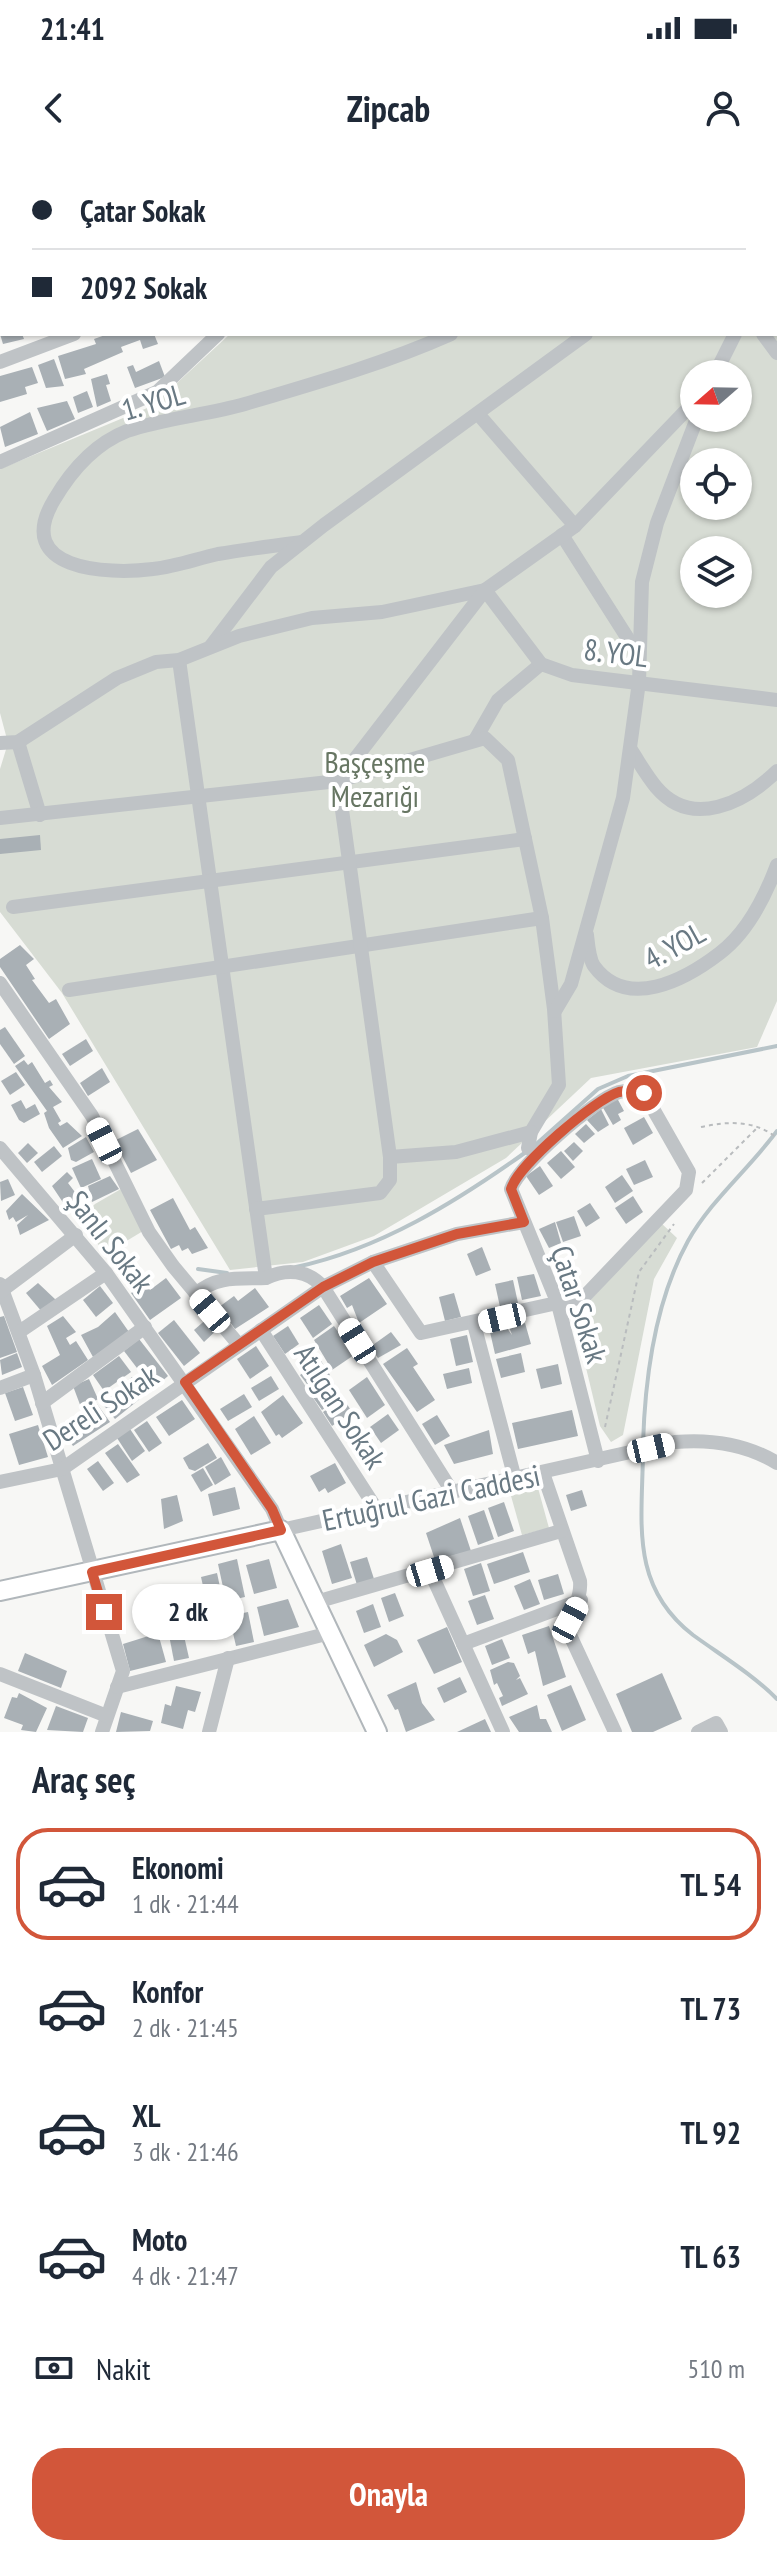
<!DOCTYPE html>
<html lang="tr">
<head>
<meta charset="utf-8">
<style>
  :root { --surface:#fff; --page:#f6f6f7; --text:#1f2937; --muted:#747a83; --line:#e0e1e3; --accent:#d2563a }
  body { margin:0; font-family:"PT Sans Narrow",sans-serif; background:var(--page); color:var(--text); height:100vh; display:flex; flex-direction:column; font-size:30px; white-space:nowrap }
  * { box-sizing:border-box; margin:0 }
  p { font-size:26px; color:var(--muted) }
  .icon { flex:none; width:44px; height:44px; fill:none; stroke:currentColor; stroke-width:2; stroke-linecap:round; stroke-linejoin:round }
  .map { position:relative; height:1572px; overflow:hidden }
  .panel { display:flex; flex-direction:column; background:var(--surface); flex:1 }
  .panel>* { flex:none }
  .banner { position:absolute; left:0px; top:0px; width:778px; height:176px; box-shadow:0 2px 6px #0004; display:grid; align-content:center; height:176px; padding:0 32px; background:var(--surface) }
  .needle { width:52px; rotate:250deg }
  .tools { position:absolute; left:680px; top:200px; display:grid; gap:16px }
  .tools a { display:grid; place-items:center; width:72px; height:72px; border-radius:50%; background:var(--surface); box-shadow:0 2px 6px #0004; font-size:40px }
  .end { position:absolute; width:36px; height:36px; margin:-18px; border:10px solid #d2563a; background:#fff; box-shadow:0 0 0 4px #fff }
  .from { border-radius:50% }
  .bubble { position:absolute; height:56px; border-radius:28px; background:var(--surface); box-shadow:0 2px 6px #0004; font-size:26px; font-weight:800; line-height:56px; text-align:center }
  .car { position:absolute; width:24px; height:48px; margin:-24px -12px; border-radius:10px; box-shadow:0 0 6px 2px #0007; background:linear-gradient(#fff 24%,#345 0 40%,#fff 0 76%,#345 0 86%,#fff 0) }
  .banner b { display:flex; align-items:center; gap:28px; height:76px; font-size:30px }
  .banner b+b { border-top:2px solid var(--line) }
  .banner i { width:20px; height:20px; background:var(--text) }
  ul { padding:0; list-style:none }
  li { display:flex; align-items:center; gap:24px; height:112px; margin:0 16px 12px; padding:0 16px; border:4px solid transparent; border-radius:32px }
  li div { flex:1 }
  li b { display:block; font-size:30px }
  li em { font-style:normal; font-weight:800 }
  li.on { border-color:var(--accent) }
  li>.icon { width:72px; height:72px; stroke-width:1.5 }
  h2 { padding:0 32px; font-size:36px; line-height:96px }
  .pay { display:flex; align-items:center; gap:20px; height:88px; padding:0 32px; font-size:30px }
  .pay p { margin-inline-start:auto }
  .cta { display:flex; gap:16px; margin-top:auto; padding:16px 32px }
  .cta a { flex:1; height:92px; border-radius:32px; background:var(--accent); color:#fff; font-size:32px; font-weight:800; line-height:92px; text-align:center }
  .status { display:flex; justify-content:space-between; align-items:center; height:56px; padding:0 40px; background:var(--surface); direction:ltr }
  .status svg { height:22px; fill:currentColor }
  header { display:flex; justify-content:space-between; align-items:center; height:104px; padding:0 32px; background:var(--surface); font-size:36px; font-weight:800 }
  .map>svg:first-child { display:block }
  .green { fill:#d7dcd4; fill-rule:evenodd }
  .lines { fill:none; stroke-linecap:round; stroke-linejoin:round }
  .stream { stroke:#b8c4c8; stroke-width:4 }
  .building { fill:#a9b0b5 }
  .secondary-casing { stroke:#b1b7bb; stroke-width:22 }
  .path { stroke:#b9bcbe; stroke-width:2; stroke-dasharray:4 4; stroke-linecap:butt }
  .street { stroke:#bfc3c6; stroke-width:14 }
  .secondary { stroke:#fff; stroke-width:18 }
  .route { stroke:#d2563a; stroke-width:10 }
  .labels { text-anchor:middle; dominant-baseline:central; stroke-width:8; stroke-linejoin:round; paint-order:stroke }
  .street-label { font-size:30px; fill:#697983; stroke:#fff }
  .park-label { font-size:30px; fill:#677663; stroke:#fff }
</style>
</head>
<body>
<div class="status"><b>21:41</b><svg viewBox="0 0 49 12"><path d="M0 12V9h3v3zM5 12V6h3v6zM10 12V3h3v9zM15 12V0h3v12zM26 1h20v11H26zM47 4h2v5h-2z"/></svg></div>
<header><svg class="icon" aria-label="back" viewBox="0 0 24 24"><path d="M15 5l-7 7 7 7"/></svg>Zipcab<svg class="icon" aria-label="person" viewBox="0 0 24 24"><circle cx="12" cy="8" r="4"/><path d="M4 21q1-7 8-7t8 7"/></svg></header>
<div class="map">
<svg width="777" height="1572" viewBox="0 0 777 1572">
  <rect width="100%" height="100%" fill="#f7f7f5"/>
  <g class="green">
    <path d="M777 13V841L757 887 591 918 506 998 374 1076 303 1102 230 1110 62 833 0 752V609L8 583 0 553V309L152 246 230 174H776ZM694 214H738V258H694ZM694 302H738V346H694ZM694 390H738V434H694Z"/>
    <path d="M121 1029 143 1071 105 1094 80 1059 95 1044Z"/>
    <path d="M661 1063 677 1078 654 1119 623 1275 611 1282 600 1266 574 1158Z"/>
    <path d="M538 1328 549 1368 522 1375 511 1336Z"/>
  </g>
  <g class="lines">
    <g class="stream">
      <path d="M533 987 598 929 628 916 777 886"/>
      <path d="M296 1107C380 1089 456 1042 526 992"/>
      <path d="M198 1109 227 1113"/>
      <path d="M643 1284C645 1216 655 1141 688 1081 711 1040 749 1009 777 971"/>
      <path d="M643 1293C642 1364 630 1426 693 1475 722 1496 752 1514 777 1539"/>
    </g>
  </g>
  <g class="building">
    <path d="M0 174H22L24 179 3 184Z"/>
    <path d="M108 174H154L158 184 143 189 140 180 121 187 123 192 84 209 86 214 65 219 58 196 96 184 94 179Z"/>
    <path d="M54 199 64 226 46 228 38 205Z"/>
    <path d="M159 201 165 217 135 228 127 207 133 205 136 212Z"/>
    <path d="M32 207 38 223 25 227 27 234 0 242V216Z"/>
    <path d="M107 214 110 224 106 225 111 241 97 247 91 219Z"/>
    <path d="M87 231 93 247 78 253 73 237Z"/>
    <path d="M67 241 75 259 47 271 37 248Z"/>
    <path d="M30 252 38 274 5 287 0 267Z"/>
    <path d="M40 675 41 690 0 694V679Z"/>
    <path d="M20 785 34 799 26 805 35 819 32 820 49 843 56 839 70 864 49 879 0 807V799Z"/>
    <path d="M5 867 25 896 14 904 0 884V870Z"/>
    <path d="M86 879 93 891 70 906 62 894Z"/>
    <path d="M24 900 28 905 32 902 45 923 50 920 53 925 49 927 62 942 53 947 61 961 58 963 60 966 67 962 82 976 63 988 49 968 44 953 47 951 15 906Z"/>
    <path d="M102 908 110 922 88 936 80 923Z"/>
    <path d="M16 912 25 925 10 935 1 921Z"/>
    <path d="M617 938 624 951 618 954 621 960 613 965 602 946Z"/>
    <path d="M21 940 26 949 35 944 40 954 24 963 19 960 11 945Z"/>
    <path d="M601 949 609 965 598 972 587 960Z"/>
    <path d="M644 957 653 973 633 985 624 968Z"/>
    <path d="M586 964 595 974 584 983 575 974Z"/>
    <path d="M138 969 157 1000 131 1013 114 981Z"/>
    <path d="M86 977 94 992 76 1002 71 1000 68 988Z"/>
    <path d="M574 982 583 991 573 1001 564 991Z"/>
    <path d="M28 983 38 993 27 1003 18 993Z"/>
    <path d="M54 986 62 996 42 1012 34 1002Z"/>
    <path d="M561 991 575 1007 561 1019 547 1003Z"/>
    <path d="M92 999 101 1019 81 1028 72 1008Z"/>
    <path d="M645 1000 653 1017 634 1025 626 1009Z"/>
    <path d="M540 1006 553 1026 539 1035 526 1016Z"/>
    <path d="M67 1012 73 1018 68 1023 81 1040 68 1050 52 1026Z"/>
    <path d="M622 1015 633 1031 615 1043 605 1027Z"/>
    <path d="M110 1016 119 1029 92 1042 88 1026Z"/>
    <path d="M8 1019 15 1035 1 1041 0 1022Z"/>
    <path d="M22 1034 49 1060 20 1075 17 1065 28 1055 16 1062 13 1057 9 1060 6 1051Z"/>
    <path d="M633 1036 643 1052 626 1064 615 1048Z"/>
    <path d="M173 1038 190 1070 195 1067 208 1088 192 1094 188 1088 182 1091 179 1085 171 1089 150 1050Z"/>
    <path d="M590 1043 600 1058 586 1067 577 1051Z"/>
    <path d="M574 1056 581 1076 563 1082 556 1062Z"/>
    <path d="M555 1062 561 1083 549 1088 539 1069Z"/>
    <path d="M482 1087 491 1110 476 1116 467 1094Z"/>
    <path d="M570 1098 579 1119 563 1127 553 1106Z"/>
    <path d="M534 1114 541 1136 522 1140 517 1117Z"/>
    <path d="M166 1118 181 1138 150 1160 131 1133 145 1122 150 1130Z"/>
    <path d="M369 1118 387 1144 359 1163 352 1145 347 1148 340 1136Z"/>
    <path d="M513 1120 518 1143 500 1147 495 1124Z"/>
    <path d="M38 1123 56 1140 42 1152 26 1133Z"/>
    <path d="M100 1126 113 1143 96 1157 83 1140Z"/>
    <path d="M255 1128 269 1147 235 1169 219 1147 234 1136 238 1141Z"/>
    <path d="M454 1133 461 1157 445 1161 439 1137Z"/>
    <path d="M319 1145 332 1164 313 1178 300 1158Z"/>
    <path d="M115 1152 129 1172 93 1197 81 1175 98 1167Z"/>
    <path d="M4 1156 17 1192 0 1198V1157Z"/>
    <path d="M63 1156 76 1172 66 1178 70 1185 76 1181 88 1200 52 1225 42 1206 60 1195 47 1166Z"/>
    <path d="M209 1157 219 1168 204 1182 194 1170Z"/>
    <path d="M174 1160 200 1193 184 1206 158 1173Z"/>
    <path d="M525 1163 531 1184 495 1194 490 1172 507 1168 512 1175 509 1167Z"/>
    <path d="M288 1166 299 1184 285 1194 273 1176Z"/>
    <path d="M334 1166 354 1195 332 1210 314 1180Z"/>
    <path d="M391 1172 401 1185 378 1198 370 1187Z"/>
    <path d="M467 1175 473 1202 456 1206 450 1179Z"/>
    <path d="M139 1179 168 1216 153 1229 124 1191Z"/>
    <path d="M256 1186 269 1206 250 1219 237 1199Z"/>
    <path d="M407 1188 418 1204 413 1207 435 1240 417 1252 383 1204Z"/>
    <path d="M17 1193 22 1207 2 1215 0 1200Z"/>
    <path d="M521 1193 525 1212 501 1218 496 1199Z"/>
    <path d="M119 1196 131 1212 104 1231 93 1215Z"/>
    <path d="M321 1201 330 1215 310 1228 300 1215Z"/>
    <path d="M558 1204 562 1224 541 1229 536 1209Z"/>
    <path d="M469 1208 472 1223 447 1229 443 1214Z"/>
    <path d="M271 1216 279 1229 259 1241 251 1228Z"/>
    <path d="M132 1217 146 1234 115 1259 101 1242Z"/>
    <path d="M367 1217 385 1245 367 1258 349 1230Z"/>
    <path d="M89 1219 98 1239 82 1250 73 1226Z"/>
    <path d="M333 1222 342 1236 322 1250 312 1236Z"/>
    <path d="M23 1227 33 1255 15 1261 5 1233Z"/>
    <path d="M244 1234 252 1247 228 1261 220 1249Z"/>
    <path d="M283 1235 303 1263 282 1278 279 1274 276 1276 261 1252Z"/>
    <path d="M343 1238 352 1252 332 1266 323 1252Z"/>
    <path d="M182 1240 195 1259 169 1276 156 1257Z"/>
    <path d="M97 1244 110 1262 73 1286 65 1274 68 1272 65 1267 83 1259 80 1256Z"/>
    <path d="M572 1250 578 1276 518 1289 512 1263Z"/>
    <path d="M388 1254 399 1270 381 1283 370 1267Z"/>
    <path d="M437 1255 450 1276 435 1285 422 1264Z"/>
    <path d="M254 1256 271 1283 251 1295 235 1269Z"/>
    <path d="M147 1261 162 1283 149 1292 134 1270Z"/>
    <path d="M38 1265 48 1297 19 1305 9 1274Z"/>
    <path d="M130 1269 145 1291 132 1301 117 1278Z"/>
    <path d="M489 1270 493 1294 454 1304 444 1285Z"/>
    <path d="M208 1283 217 1298 195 1311 189 1309 183 1298Z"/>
    <path d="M118 1284 140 1315 127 1323 105 1293Z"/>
    <path d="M221 1297 231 1315 215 1325 205 1307Z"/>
    <path d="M98 1301 114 1323 103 1331 87 1309Z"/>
    <path d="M335 1303 346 1323 328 1333 325 1328 319 1332 310 1316Z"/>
    <path d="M203 1308 213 1325 201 1332 191 1315Z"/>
    <path d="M235 1327 240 1349 213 1356 208 1334Z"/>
    <path d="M582 1330 587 1346 571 1351 566 1335Z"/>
    <path d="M177 1335 183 1361 164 1369 161 1339Z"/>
    <path d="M504 1342 514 1371 498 1377 488 1348Z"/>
    <path d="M484 1350 494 1379 478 1385 468 1356Z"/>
    <path d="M460 1358 471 1391 435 1400 426 1373Z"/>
    <path d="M341 1384 352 1418 332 1424 322 1391Z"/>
    <path d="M523 1392 530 1412 494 1424 487 1404Z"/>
    <path d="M367 1397 374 1419 357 1425 350 1402Z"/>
    <path d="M237 1399 245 1437 226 1441 218 1404Z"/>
    <path d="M269 1399 277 1428 254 1434 246 1405Z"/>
    <path d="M481 1403 490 1431 473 1436 464 1409Z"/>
    <path d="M217 1413 223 1441 207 1444 201 1417Z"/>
    <path d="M558 1414 564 1434 544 1440 538 1420Z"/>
    <path d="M530 1419 540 1444 524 1450 514 1426Z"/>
    <path d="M395 1433 404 1456 389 1462 381 1438Z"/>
    <path d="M485 1435 494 1459 477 1465 468 1441Z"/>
    <path d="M288 1439 299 1467 264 1476 257 1447Z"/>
    <path d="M373 1444 381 1467 364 1473 356 1451Z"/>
    <path d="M248 1452 254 1482 236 1486 229 1456Z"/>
    <path d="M549 1466 566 1517 543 1526 535 1491 528 1494 522 1475Z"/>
    <path d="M182 1467 189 1498 174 1501 168 1470Z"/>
    <path d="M447 1467 462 1502 434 1514 417 1480Z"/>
    <path d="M158 1473 166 1502 130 1511 123 1484Z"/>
    <path d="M386 1474 397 1480 403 1492 374 1507 364 1485Z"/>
    <path d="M502 1479 510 1498 492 1505 485 1486Z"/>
    <path d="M25 1493 67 1511 61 1528 18 1511Z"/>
    <path d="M508 1502 514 1503 520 1516 516 1520 520 1518 528 1534 502 1546 499 1538 503 1536 497 1523 494 1525 490 1510Z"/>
    <path d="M662 1513 682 1559 653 1572H632L616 1534Z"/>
    <path d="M460 1517 467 1532 444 1543 437 1528Z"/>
    <path d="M416 1522 422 1543 435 1560 406 1572 398 1549 395 1550 387 1535Z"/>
    <path d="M571 1525 586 1560 562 1571 547 1535Z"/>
    <path d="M176 1526 201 1532 195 1552 188 1550 183 1569 161 1563 165 1544 171 1546Z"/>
    <path d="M19 1533 47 1548 36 1572 21 1570 23 1565 4 1558 12 1537 17 1538Z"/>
    <path d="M537 1545 540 1559H546L552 1572H519L509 1557Z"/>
    <path d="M56 1546 88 1558 83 1572 47 1570Z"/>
    <path d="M121 1552 153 1561 150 1571 116 1572Z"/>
    <path d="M485 1559 491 1572H457Z"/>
  </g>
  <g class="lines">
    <defs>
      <path id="secondary" d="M0 1431 281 1370 377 1572"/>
    </defs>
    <use href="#secondary" class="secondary-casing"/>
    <g class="path">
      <path d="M701 967C728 961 755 960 777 978"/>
      <path d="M702 1023 758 967"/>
      <path d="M605 1267 639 1112 674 1064"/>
    </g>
    <g class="street">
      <path d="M215 0 217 2"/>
      <path d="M329 0 330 2"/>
      <path d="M445 0 446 2"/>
      <path d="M747 0 759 2"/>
      <path d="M14 2 18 0"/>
      <path d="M259 2 265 0"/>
      <path d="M563 2 568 0"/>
      <path d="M776 5H777"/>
      <path d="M0 9 2 8"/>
      <path d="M776 48H777"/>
      <path d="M776 74 777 71"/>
      <path d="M0 104H2"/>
      <path d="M763 174 777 193"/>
      <path d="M0 202 74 174"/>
      <path d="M715 214 735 174"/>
      <path d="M479 255 575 366"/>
      <path d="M0 302 157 232 218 174"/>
      <path d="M562 375 639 496"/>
      <path d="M302 382C274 386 246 389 218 394 196 399 175 407 153 409 107 415 12 410 54 340 71 311 94 284 127 271 164 258 207 255 245 244 313 224 386 203 451 174"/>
      <path d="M211 486 271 407 324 365 586 174"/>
      <path d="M179 500 266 1118C241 1119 216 1115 196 1134"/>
      <path d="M475 580 498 540 541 504"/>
      <path d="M18 582 40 655"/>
      <path d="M0 583 18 582 117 518 156 502 179 500 239 476 312 458 382 452 485 430 575 366 694 242"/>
      <path d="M631 590C639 602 646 615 656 627 692 670 745 642 777 611"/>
      <path d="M0 658 338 621 485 578 508 600 542 758 554 849 559 925 531 972 528 988"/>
      <path d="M13 747 525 679"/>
      <path d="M587 775C588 784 589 799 594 806 627 851 685 820 720 793 748 772 765 737 777 705"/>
      <path d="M0 823 92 956 149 1072 173 1106 239 1185"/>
      <path d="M69 830 542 758"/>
      <path d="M555 851 571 824 623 638 639 522 642 422 657 363 697 258"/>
      <path d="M0 988 106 1113 272 1349 281 1370 675 1282C710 1279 746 1284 777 1303"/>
      <path d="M390 997 456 992 531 972"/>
      <path d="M256 1049 380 1033 390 1020V997L338 621 485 430 541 504 572 515 777 540"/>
      <path d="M373 1102 421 1173 584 1137 686 1030 689 1012 644 933C636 931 628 930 619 932 595 939 518 1006 511 1029L558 1144 598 1301"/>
      <path d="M266 1118C287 1108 308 1110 323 1127L453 1333"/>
      <path d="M0 1124 34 1215 123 1511 102 1572"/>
      <path d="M0 1132 76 1075"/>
      <path d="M474 1164 515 1319"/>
      <path d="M261 1170 377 1350"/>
      <path d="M19 1172 106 1113"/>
      <path d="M0 1228 34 1215"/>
      <path d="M42 1243 145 1167"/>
      <path d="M543 1313 580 1421C582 1442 567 1454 569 1473L615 1572"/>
      <path d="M0 1322 62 1309 323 1127 373 1102 457 1074 524 1062"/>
      <path d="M430 1411 503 1572"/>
      <path d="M316 1442 561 1371"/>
      <path d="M463 1484 581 1440"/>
      <path d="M0 1514 107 1556"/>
      <path d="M117 1527 330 1473"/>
      <path d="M209 1572 228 1498"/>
      <path d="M698 1572 716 1563 721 1572"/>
    </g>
    <use href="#secondary" class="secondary"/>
  </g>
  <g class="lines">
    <path class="route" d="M104 1452 92 1412 281 1370 272 1349 185 1222 323 1127 373 1102 457 1074 524 1062 511 1029C518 1005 595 939 619 932 628 930 636 931 644 933"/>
  </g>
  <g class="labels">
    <g class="street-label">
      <text transform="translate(153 241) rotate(-16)">1. YOL</text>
      <text transform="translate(616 492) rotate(7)">8. YOL</text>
      <text transform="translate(674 785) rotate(-29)">4. YOL</text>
      <text transform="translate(111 1081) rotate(52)">Şanlı Sokak</text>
      <text transform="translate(580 1144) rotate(72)">Çatar Sokak</text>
      <text transform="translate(341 1246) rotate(57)">Atılgan Sokak</text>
      <text transform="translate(100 1247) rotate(-33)">Dereli Sokak</text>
      <text transform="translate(431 1337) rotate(-12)">Ertuğrul Gazi Caddesi</text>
    </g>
    <g class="park-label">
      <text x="375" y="601">Başçeşme<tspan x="375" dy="34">Mezarığı</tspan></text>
    </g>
  </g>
</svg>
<div class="tools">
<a><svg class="needle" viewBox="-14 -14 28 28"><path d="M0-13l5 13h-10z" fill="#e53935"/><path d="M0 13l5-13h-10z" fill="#747a83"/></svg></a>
<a><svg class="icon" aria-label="locate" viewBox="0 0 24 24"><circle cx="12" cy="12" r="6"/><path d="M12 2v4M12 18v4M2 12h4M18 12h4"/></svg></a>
<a><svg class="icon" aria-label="layers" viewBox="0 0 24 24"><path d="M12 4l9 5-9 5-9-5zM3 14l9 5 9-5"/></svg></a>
</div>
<i class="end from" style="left:644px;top:933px"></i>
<i class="end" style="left:104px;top:1452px"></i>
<div class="bubble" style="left:132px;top:1424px;width:112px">2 dk</div>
<i class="car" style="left:104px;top:981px;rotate:333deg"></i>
<i class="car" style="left:210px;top:1151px;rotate:320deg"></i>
<i class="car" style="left:502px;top:1158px;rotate:257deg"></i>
<i class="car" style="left:357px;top:1181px;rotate:328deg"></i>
<i class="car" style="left:651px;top:1288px;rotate:77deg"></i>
<i class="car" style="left:430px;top:1411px;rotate:73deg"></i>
<i class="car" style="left:570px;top:1460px;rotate:28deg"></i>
<div class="banner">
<b><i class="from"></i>Çatar Sokak</b>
<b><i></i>2092 Sokak</b>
</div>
</div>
<section class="panel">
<h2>Araç seç</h2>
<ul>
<li class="on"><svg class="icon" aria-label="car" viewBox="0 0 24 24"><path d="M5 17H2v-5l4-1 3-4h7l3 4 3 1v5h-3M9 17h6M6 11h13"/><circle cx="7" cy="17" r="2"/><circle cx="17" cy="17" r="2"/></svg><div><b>Ekonomi</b><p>1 dk · 21:44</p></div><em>TL 54</em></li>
<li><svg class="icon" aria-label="car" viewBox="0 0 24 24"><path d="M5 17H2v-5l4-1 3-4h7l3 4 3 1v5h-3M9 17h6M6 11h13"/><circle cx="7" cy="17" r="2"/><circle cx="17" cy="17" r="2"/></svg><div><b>Konfor</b><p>2 dk · 21:45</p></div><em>TL 73</em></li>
<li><svg class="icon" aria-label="car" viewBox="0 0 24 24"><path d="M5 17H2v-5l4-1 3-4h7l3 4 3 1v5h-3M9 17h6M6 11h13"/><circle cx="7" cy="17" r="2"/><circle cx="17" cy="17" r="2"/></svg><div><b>XL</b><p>3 dk · 21:46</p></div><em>TL 92</em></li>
<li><svg class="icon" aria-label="car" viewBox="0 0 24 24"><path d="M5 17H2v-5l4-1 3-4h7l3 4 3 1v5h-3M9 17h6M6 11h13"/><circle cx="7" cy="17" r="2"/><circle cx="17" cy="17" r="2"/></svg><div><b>Moto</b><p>4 dk · 21:47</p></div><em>TL 63</em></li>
</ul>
<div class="pay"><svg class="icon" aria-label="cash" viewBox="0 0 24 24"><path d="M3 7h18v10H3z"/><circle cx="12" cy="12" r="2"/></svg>Nakit<p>510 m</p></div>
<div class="cta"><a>Onayla</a></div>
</section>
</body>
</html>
